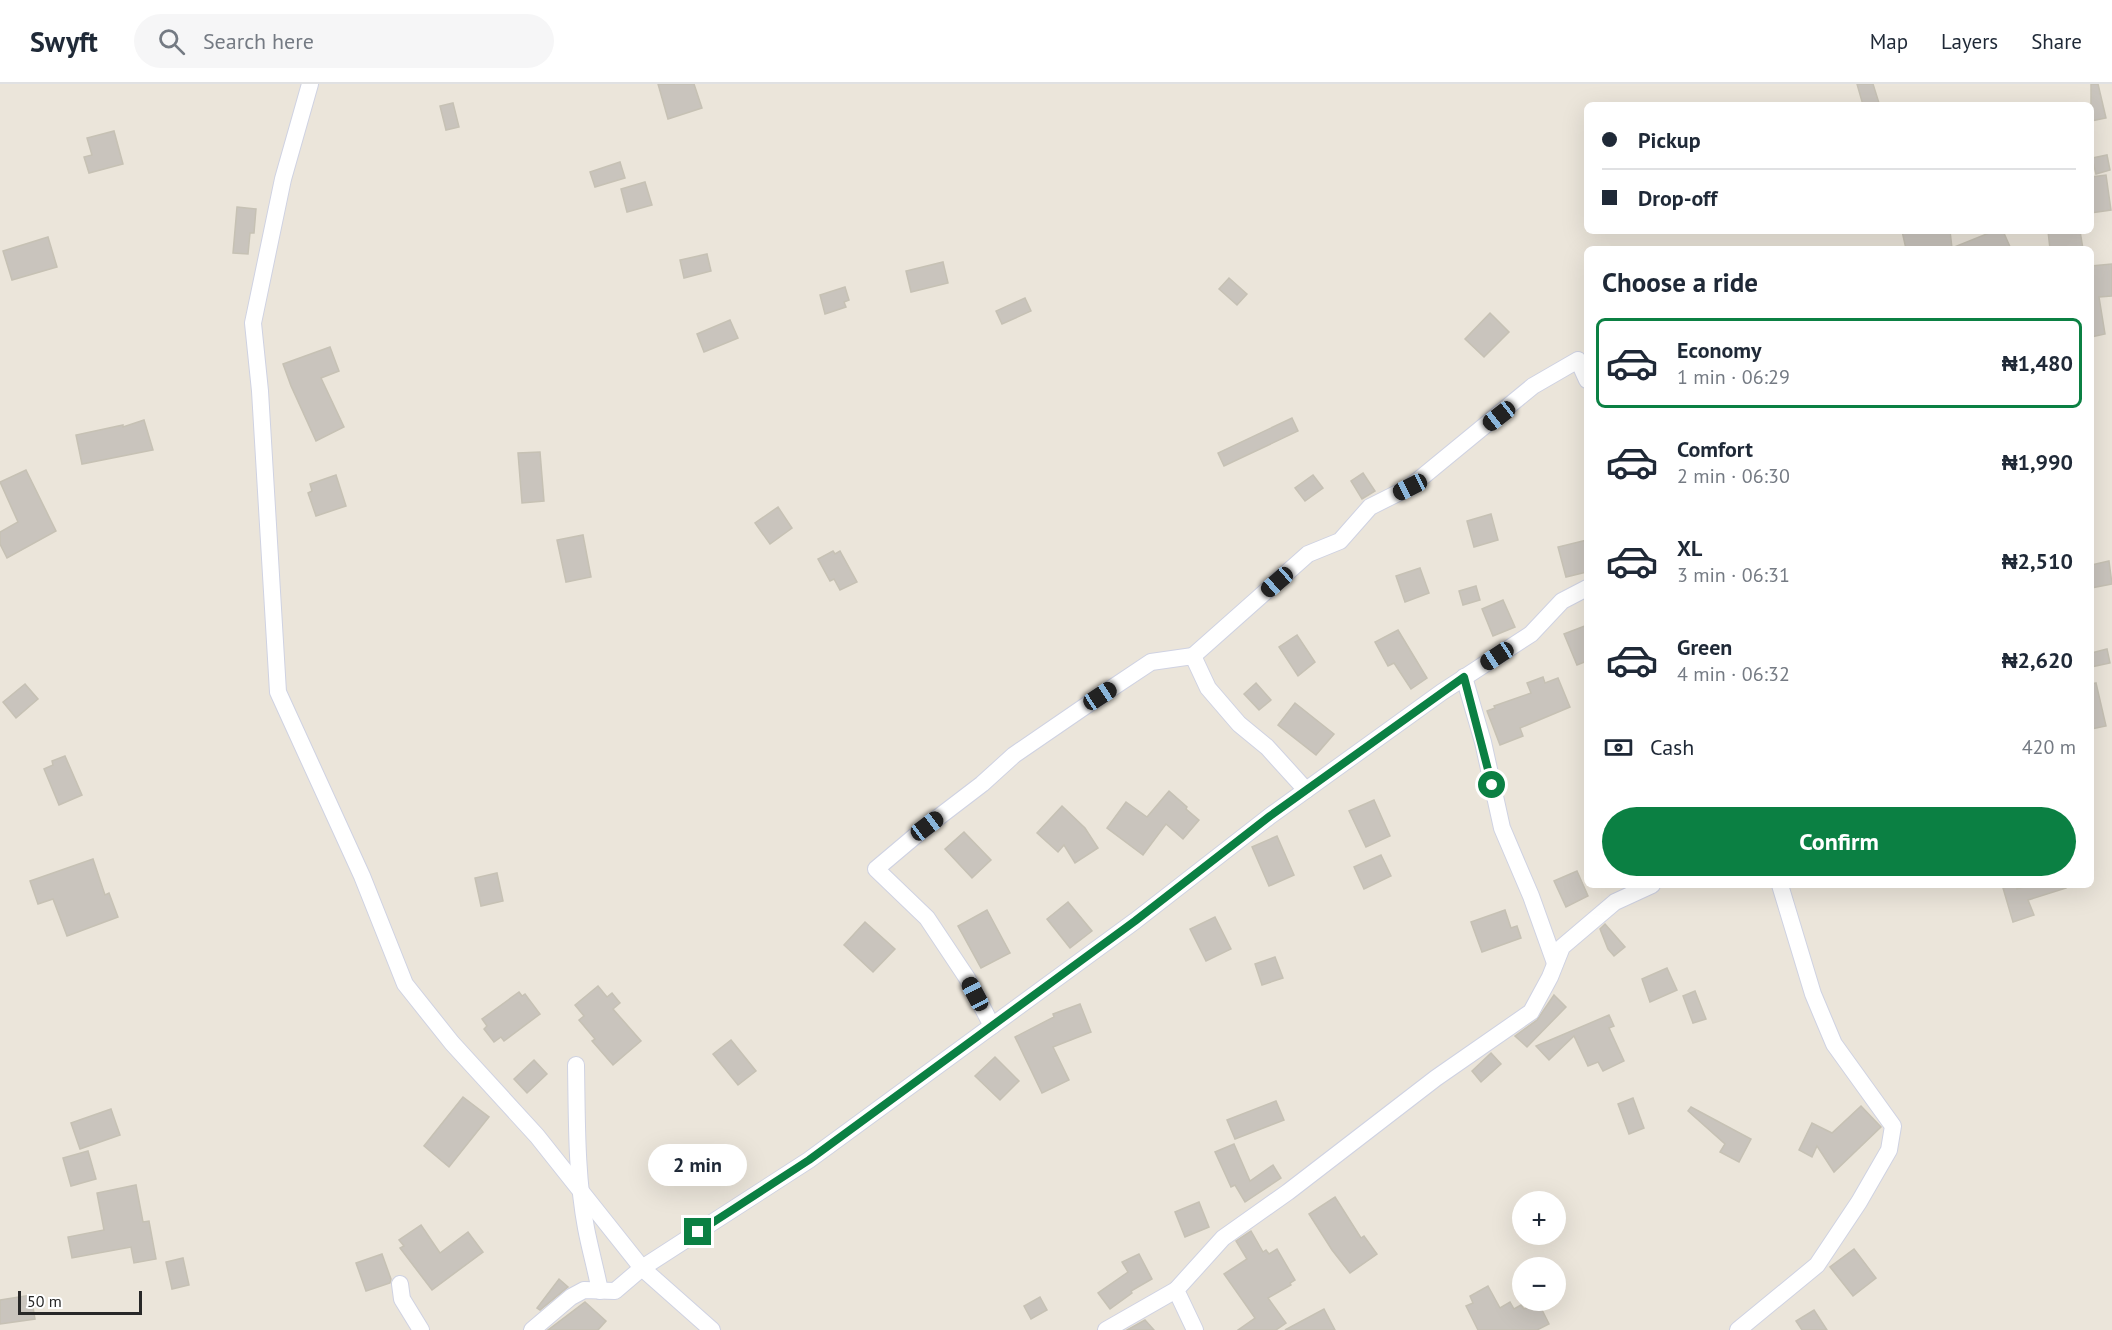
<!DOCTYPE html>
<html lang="en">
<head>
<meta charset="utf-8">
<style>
  :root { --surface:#fff; --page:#f6f6f7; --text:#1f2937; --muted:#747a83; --line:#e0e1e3; --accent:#0b8043 }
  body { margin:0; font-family:"PT Sans",sans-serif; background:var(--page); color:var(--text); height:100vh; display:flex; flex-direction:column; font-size:22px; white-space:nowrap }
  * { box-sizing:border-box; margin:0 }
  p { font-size:20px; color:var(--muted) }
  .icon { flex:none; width:33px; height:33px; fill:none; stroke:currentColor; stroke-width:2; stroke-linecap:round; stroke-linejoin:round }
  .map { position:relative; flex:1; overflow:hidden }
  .panel { position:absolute; left:1584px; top:162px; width:510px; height:642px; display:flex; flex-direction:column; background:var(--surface); border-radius:9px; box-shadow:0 6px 24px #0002 }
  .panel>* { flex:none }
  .hud { position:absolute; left:1584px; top:18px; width:510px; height:132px; border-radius:9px; box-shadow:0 6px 24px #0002; display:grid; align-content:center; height:132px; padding:0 18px; background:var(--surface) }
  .fabs { position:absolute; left:1512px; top:1107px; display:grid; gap:12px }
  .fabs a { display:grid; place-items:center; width:54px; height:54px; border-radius:50%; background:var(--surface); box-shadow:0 6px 24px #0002; font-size:30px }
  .scale { position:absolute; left:18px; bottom:15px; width:124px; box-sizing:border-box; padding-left:6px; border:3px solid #282828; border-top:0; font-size:16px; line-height:21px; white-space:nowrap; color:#282828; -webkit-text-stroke:4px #fff; paint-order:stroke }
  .end { position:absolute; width:27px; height:27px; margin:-14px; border:8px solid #0b8043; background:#fff; box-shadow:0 0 0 3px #fff }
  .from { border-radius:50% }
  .bubble { position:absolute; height:42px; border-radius:21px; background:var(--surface); box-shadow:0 6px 24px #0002; font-size:20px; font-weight:600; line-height:42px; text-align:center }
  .car { position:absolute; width:18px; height:36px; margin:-18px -9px; border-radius:8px; box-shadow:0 0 4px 2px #0007; background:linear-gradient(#222 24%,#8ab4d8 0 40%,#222 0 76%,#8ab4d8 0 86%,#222 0) }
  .hud b { display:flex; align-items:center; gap:21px; height:57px; font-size:22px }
  .hud b+b { border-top:2px solid var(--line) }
  .hud i { width:15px; height:15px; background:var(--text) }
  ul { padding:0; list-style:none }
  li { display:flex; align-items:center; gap:18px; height:90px; margin:0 12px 9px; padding:0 6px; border:3px solid transparent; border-radius:9px }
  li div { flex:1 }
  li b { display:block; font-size:22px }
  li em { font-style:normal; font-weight:600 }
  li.active { border-color:var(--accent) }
  li>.icon { width:54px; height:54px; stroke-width:1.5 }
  h2 { padding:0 18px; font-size:27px; line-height:72px }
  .pay { display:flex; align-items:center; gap:15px; height:66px; padding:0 18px; font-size:22px }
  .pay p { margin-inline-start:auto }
  .action { display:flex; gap:12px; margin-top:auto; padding:12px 18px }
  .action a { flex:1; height:69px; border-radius:36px; background:var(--accent); color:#fff; font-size:24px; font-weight:600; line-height:69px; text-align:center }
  header { display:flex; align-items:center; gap:36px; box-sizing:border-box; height:84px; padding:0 30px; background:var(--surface); border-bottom:2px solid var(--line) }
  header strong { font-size:28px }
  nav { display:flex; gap:33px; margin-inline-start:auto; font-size:21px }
  .search { width:420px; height:54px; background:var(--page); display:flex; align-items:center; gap:15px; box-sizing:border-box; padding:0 21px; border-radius:33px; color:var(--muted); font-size:22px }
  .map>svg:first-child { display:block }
  .building { fill:#c9c4bd; stroke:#c6c1b4; stroke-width:1.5 }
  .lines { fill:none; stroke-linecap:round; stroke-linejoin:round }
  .street-casing { stroke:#cfd2e2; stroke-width:18 }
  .street { stroke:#fff; stroke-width:16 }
  .route { stroke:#0b8043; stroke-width:8 }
</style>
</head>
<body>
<header>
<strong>Swyft</strong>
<div class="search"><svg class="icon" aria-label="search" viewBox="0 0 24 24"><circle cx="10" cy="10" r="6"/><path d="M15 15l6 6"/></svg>Search here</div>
<nav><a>Map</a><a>Layers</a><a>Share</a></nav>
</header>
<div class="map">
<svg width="2112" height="1246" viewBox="0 0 2112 1246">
  <rect width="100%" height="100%" fill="#ebe5da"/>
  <g class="building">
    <path d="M658 0H694L702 24 668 35Z"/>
    <path d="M1857 0H1873L1879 19 1863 21Z"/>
    <path d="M2091 0H2098L2106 34 2091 37Z"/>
    <path d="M453 19 459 43 446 46 440 22Z"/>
    <path d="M114 47 123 80 89 89 84 73 92 71 87 54Z"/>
    <path d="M2107 71 2110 86 2096 90 2092 74Z"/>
    <path d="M620 78 625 94 595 103 590 88Z"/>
    <path d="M2106 91 2111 126 2091 129V93Z"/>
    <path d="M645 98 652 121 627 128 621 105Z"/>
    <path d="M237 123 256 125 254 149H250L248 170 233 169Z"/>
    <path d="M1902 147H1950L1952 164 1994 147H2003L2011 165H1906Z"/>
    <path d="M2048 147H2080L2083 165H2050Z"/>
    <path d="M48 153 57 183 12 196 3 167Z"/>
    <path d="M707 170 711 187 684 194 680 176Z"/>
    <path d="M943 178 948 199 911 208 906 187Z"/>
    <path d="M2112 180V212L2099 213 2105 250 2091 253V182Z"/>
    <path d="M1229 194 1247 210 1237 221 1219 205Z"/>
    <path d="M845 203 849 216 844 218 846 223 825 230 820 211Z"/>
    <path d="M1025 214 1031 227 1002 240 996 227Z"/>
    <path d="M1490 229 1509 248 1484 273 1465 255Z"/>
    <path d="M730 236 738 254 704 268 697 250Z"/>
    <path d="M330 263 339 287 321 294 344 343 316 357 291 302 283 280Z"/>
    <path d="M1292 334 1298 347 1224 382 1218 369Z"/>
    <path d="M144 336 153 366 82 380 76 351 123 341V343Z"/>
    <path d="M540 368 544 417 522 419 518 369Z"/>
    <path d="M26 386 56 447 7 474 0 460V448L18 438 0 398Z"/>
    <path d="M1363 389 1375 407 1362 415 1351 397Z"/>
    <path d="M336 391 346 422 316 432 308 409 312 407 310 400Z"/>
    <path d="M1313 391 1323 404 1305 417 1295 404Z"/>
    <path d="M778 423 792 444 770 460 755 439Z"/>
    <path d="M1491 430 1498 456 1474 463 1467 437Z"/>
    <path d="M583 451 591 493 566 498 557 456Z"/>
    <path d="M1587 456V488L1566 493 1558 463Z"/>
    <path d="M833 467 835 470 840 467 857 498 840 506 834 495 830 497 818 475Z"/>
    <path d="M2109 477 2112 500 2091 504V481Z"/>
    <path d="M1420 484 1429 509 1405 518 1396 492Z"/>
    <path d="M1476 502 1480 516 1463 521 1459 507Z"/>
    <path d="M1503 516 1515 543 1493 552 1482 525Z"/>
    <path d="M1587 541V577L1577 581 1564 550Z"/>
    <path d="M1398 546 1427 594 1411 605 1394 579 1388 582 1375 558Z"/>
    <path d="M1297 551 1315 578 1298 592 1279 563Z"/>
    <path d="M2107 565 2110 579 2091 583V569Z"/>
    <path d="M1543 593 1545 599 1558 594 1570 623 1520 644 1523 652 1500 661 1487 627 1495 624 1494 622 1531 609 1527 599Z"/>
    <path d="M1256 599 1271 616 1259 626 1244 610Z"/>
    <path d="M2096 599 2106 642 2091 645V600Z"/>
    <path d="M25 600 38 615 16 634 3 618Z"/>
    <path d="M1295 619 1334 650 1316 671 1278 641Z"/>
    <path d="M65 672 82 711 59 721 44 685 53 681 52 677Z"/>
    <path d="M1169 707 1187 723 1186 725 1199 736 1183 755 1166 740 1143 771 1107 744 1126 718 1147 733Z"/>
    <path d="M1374 716 1390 752 1366 763 1349 727Z"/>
    <path d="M1062 722 1085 744 1098 764 1075 779 1064 761 1058 768 1037 749Z"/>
    <path d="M964 748 991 776 972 794 945 765Z"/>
    <path d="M1277 752 1294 791 1269 802 1252 763Z"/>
    <path d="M1381 771 1391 792 1364 805 1354 783Z"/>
    <path d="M93 775 105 811 109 809 118 833 67 852 53 815 38 820 30 797Z"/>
    <path d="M1577 787 1588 812 1566 823 1554 797Z"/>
    <path d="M497 789 503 817 481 822 475 794Z"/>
    <path d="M2012 801H2016L2017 805 2030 801H2065L2066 804 2028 816 2034 831 2013 838 2003 804Z"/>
    <path d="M1068 818 1092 847 1070 864 1047 835Z"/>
    <path d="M987 826 1010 869 981 884 958 842Z"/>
    <path d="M1505 826 1511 844 1517 842 1521 854 1482 868 1471 838Z"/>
    <path d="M1215 833 1231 865 1206 877 1190 845Z"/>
    <path d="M865 838 895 865 873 888 844 861Z"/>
    <path d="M1605 840 1625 863 1614 872 1608 865 1600 845Z"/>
    <path d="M1275 873 1283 894 1262 901 1255 880Z"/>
    <path d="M1667 884 1677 906 1650 918 1642 895Z"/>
    <path d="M598 902 607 913 612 909 620 919 613 925 641 957 613 981 592 957 595 955 579 936 584 932 575 921Z"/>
    <path d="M1695 907 1706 935 1693 939 1683 912Z"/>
    <path d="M519 908 522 912 525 910 540 930 504 957 501 953 494 958 484 945 487 942 482 935Z"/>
    <path d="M1554 911 1566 923 1527 963 1515 952 1537 936Z"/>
    <path d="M1080 920 1091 948 1053 963 1069 996 1042 1009 1015 953 1054 933 1053 930Z"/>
    <path d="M1609 931 1614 942 1609 944 1624 977 1603 987 1598 978 1588 982 1574 952 1549 976 1536 962Z"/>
    <path d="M731 956 756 987 738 1001 713 970Z"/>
    <path d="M1491 969 1501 980 1481 998 1472 987Z"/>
    <path d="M995 973 1019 997 1000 1016 975 992Z"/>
    <path d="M534 976 547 990 527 1009 514 995Z"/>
    <path d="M463 1013 489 1033 449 1083 424 1062Z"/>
    <path d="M1633 1014 1644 1044 1629 1050 1618 1020Z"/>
    <path d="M1276 1017 1284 1036 1235 1055 1227 1036Z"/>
    <path d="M1861 1022 1881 1043 1834 1088 1817 1062 1812 1073 1799 1066 1812 1039 1832 1049Z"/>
    <path d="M1691 1023 1751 1055 1739 1078 1720 1068 1725 1060 1688 1027Z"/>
    <path d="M111 1025 120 1051 80 1065 71 1039Z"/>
    <path d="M1234 1060 1250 1097 1273 1081 1281 1094 1245 1118 1235 1101 1231 1103 1215 1068Z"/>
    <path d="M88 1067 96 1095 71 1102 63 1074Z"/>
    <path d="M136 1101 143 1138 149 1137 156 1175 134 1179 131 1163 72 1174 68 1153 104 1146 97 1109Z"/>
    <path d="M1335 1113 1361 1154 1364 1152 1377 1170 1350 1189 1332 1166 1309 1130Z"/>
    <path d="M1199 1118 1209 1143 1185 1153 1175 1128Z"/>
    <path d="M421 1141 440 1169 468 1148 483 1168 432 1206 400 1164 404 1162 399 1156Z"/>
    <path d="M1251 1147 1263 1168 1266 1166 1269 1170 1277 1165 1295 1196 1290 1199 1291 1201 1268 1214 1286 1239 1276 1246H1238L1255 1234 1224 1190 1247 1175 1236 1157Z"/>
    <path d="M1854 1165 1876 1194 1853 1212 1830 1183Z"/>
    <path d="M382 1170 391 1195 390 1199 366 1207 356 1179Z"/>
    <path d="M1139 1170 1152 1195 1131 1207 1132 1209 1110 1225 1098 1209 1128 1188 1122 1178Z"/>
    <path d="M183 1174 189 1201 172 1205 166 1178Z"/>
    <path d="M559 1195 568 1203 540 1226 537 1224Z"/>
    <path d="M1488 1202 1500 1224 1510 1218 1514 1225 1521 1221 1524 1225 1538 1218 1549 1240 1537 1246H1478L1466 1222 1473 1219 1470 1212Z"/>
    <path d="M31 1211 35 1235 0 1240V1216Z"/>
    <path d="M1040 1213 1047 1226 1031 1235 1024 1222Z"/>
    <path d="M585 1218 606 1237 598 1246H548Z"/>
    <path d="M1324 1225 1335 1246H1285Z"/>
    <path d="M1814 1226 1827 1246H1802L1796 1237Z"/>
    <path d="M1145 1236 1154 1246H1127Z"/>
  </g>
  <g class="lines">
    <defs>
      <g id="street">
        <path d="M310 0 283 95 253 239 260 307 278 608 362 792 405 900 452 959 537 1052 642 1184 712 1246"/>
        <path d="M1193 572 1308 470 1340 457 1370 423 1410 403 1533 302 1578 276 1587 296"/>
        <path d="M1464 593 1483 658 1502 744 1531 812 1555 879"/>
        <path d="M992 942 967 894 927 834 876 785 927 742 982 700 1014 671 1100 612 1151 578 1193 572 1208 604 1239 640 1267 663 1306 706"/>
        <path d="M576 981C577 1035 576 1091 586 1144 590 1165 596 1186 600 1207"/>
        <path d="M400 1200 402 1215 421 1246"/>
        <path d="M532 1246 571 1213 584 1206 615 1207 642 1184 809 1076 1135 837 1270 732 1442 608 1531 550 1562 517 1587 504"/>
        <path d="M1106 1246 1176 1206"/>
        <path d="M1195 1246 1176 1206 1223 1154 1288 1108 1436 994 1531 928 1550 893 1562 863 1615 818 1652 801"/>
        <path d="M1738 1246 1817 1181 1859 1118 1889 1066 1893 1042 1834 960 1813 910 1780 801"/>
      </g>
    </defs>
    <use href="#street" class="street-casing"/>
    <use href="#street" class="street"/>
  </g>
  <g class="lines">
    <path class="route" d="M698 1148 809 1076 1135 837 1270 732 1464 593 1492 701"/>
  </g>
</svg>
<div class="fabs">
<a>+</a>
<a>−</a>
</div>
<div class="scale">50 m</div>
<i class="end from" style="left:1492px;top:701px"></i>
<i class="end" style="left:698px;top:1148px"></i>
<div class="bubble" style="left:648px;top:1060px;width:99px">2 min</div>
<i class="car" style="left:1499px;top:332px;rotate:232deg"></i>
<i class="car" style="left:1410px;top:403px;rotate:243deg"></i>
<i class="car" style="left:1277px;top:498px;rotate:229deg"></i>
<i class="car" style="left:1497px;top:572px;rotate:237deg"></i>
<i class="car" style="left:1100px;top:612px;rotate:57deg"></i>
<i class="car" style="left:927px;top:742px;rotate:53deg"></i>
<i class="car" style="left:975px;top:910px;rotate:332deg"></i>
<div class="hud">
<b><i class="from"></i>Pickup</b>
<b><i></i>Drop-off</b>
</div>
<section class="panel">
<h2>Choose a ride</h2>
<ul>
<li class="active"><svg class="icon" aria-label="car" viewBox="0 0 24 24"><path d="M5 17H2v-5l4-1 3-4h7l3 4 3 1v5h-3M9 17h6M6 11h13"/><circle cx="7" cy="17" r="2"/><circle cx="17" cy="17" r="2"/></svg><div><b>Economy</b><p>1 min · 06:29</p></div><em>₦1,480</em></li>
<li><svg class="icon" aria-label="car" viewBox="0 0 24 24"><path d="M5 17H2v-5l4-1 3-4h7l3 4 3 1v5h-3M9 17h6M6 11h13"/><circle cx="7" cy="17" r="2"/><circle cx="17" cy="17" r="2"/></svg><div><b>Comfort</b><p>2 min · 06:30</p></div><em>₦1,990</em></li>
<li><svg class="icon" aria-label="car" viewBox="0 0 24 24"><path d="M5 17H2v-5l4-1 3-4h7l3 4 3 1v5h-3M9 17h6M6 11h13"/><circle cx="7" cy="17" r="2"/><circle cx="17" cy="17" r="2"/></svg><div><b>XL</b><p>3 min · 06:31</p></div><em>₦2,510</em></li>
<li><svg class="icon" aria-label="car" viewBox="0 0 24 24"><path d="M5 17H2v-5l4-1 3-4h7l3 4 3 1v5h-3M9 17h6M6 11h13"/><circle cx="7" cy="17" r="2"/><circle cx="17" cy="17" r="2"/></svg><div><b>Green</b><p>4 min · 06:32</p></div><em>₦2,620</em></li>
</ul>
<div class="pay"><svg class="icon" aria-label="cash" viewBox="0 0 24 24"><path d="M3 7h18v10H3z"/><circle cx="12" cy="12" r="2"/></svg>Cash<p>420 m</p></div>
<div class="action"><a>Confirm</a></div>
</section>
</div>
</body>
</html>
